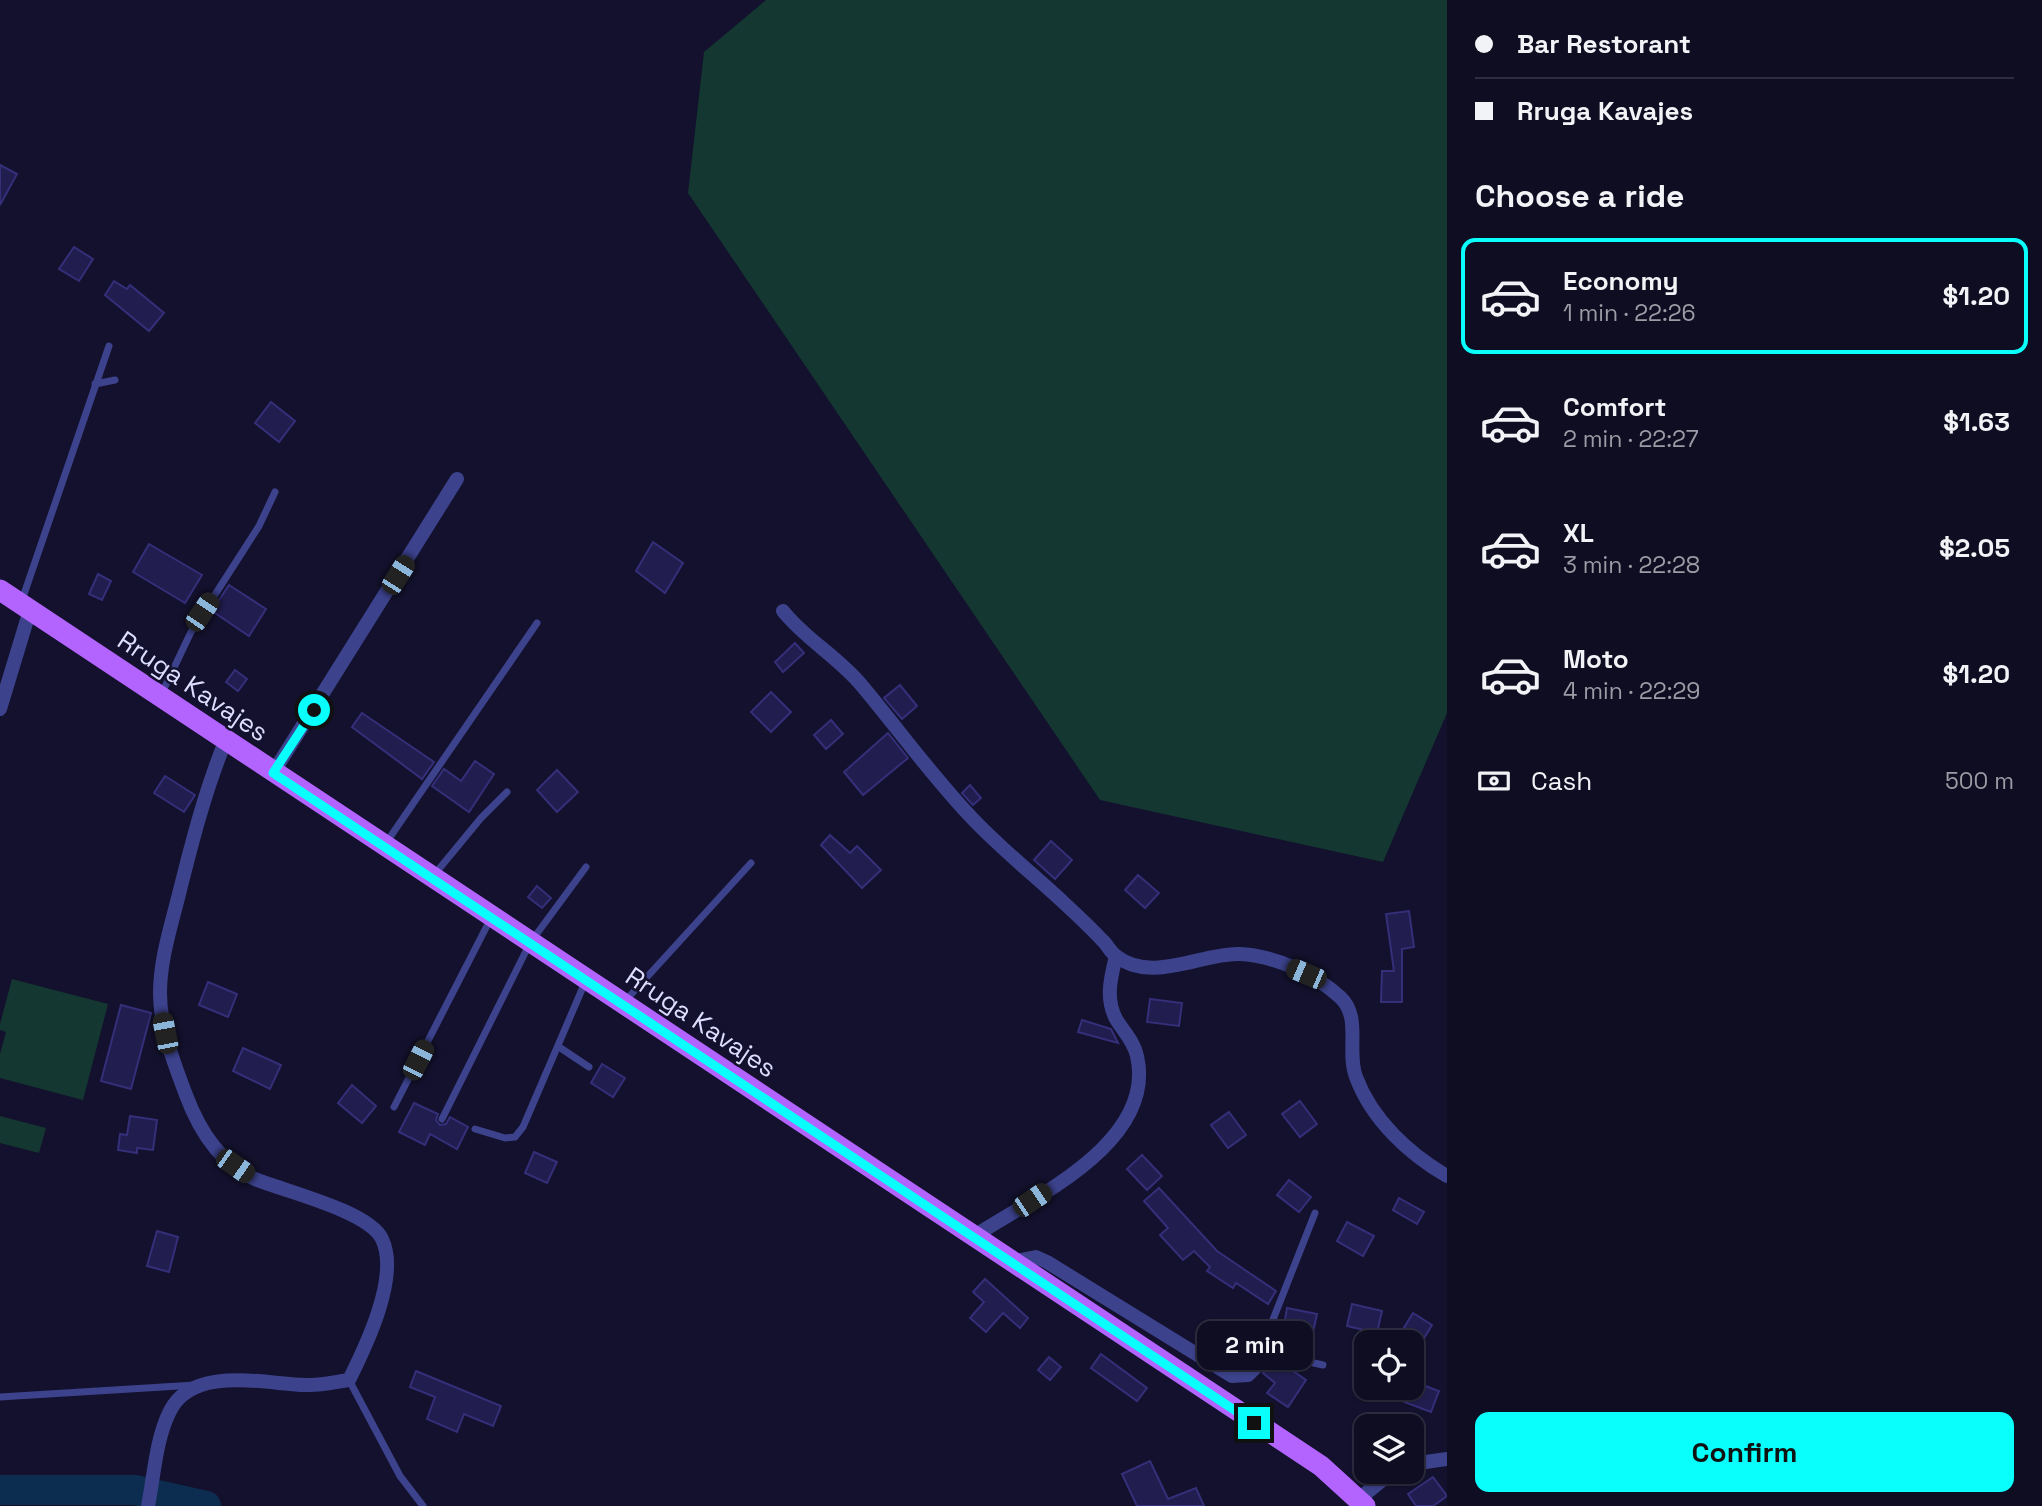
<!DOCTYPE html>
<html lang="en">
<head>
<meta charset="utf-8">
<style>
  :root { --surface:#0e0d22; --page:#1c1b2f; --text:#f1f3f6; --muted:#9b9ca5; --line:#2e2d40; --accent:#09fffc }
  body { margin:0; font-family:"Space Grotesk",sans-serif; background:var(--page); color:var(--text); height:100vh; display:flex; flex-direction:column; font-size:26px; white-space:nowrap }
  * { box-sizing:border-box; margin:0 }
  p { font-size:23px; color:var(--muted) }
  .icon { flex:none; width:38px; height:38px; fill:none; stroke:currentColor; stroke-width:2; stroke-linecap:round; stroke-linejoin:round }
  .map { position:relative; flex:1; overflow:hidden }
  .details { display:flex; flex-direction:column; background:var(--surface); width:595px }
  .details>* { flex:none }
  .banner { display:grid; align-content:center; height:154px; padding:0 28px; background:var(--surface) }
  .controls { position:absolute; left:1354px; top:1330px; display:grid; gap:14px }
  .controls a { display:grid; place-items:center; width:70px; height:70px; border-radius:14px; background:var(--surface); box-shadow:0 2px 5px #0004,0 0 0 2px var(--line); font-size:35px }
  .end { position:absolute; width:32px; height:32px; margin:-16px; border:9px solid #09fffc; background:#111; box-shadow:0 0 0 4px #111 }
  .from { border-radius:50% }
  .bubble { position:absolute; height:49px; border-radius:14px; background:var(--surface); box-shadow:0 2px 5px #0004,0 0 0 2px var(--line); font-size:23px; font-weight:700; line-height:49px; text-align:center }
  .car { position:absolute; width:21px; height:42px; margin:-21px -10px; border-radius:9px; box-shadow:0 0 5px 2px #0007; background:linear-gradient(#222 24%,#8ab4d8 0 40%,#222 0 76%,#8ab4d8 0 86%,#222 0) }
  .banner b { display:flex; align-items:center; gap:24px; height:66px; font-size:26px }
  .banner b+b { border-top:2px solid var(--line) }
  .banner i { width:18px; height:18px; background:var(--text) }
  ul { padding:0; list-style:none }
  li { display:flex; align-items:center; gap:21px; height:116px; margin:0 14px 10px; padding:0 14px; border:4px solid transparent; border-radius:14px }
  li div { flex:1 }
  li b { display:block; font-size:26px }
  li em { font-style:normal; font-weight:700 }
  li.on { border-color:var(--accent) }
  li>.icon { width:63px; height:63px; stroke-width:1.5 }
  h2 { padding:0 28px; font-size:32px; line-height:84px }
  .pay { display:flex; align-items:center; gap:18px; height:77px; padding:0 28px; font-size:26px }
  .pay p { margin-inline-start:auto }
  .button { display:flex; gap:14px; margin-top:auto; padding:14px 28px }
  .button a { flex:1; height:80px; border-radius:14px; background:var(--accent); color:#111; font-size:28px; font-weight:700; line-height:80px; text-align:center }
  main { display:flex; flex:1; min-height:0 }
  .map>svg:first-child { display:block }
  .green { fill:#143731 }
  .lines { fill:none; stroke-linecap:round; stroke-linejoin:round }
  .river { stroke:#0d2d50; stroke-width:30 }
  .building { fill:#211d4e; stroke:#352f7a; stroke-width:2 }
  .lane { stroke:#3c428c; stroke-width:7 }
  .street { stroke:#3c428c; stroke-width:14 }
  .primary { stroke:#b364ff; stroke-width:21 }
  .route { stroke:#09fffc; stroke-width:9 }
  .labels { text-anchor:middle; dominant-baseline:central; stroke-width:5; stroke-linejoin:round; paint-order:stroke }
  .street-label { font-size:26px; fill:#ddf; stroke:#13112d }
</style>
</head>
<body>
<main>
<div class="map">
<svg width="1447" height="1506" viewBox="0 0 1447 1506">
  <rect width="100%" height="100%" fill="#13112d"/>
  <g class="green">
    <path d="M766 0H1447V713L1383 862 1100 800 688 193 704 52Z"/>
    <path d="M12 979 108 1004 83 1100 0 1078V1054L6 1032 0 1030V1024Z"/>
    <path d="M0 1116 46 1128 39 1153 0 1143Z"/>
  </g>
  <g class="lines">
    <path class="river" d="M0 1490H135L206 1506"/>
  </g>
  <g class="building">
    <path d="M0 165 17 174 0 205Z"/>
    <path d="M74 247 93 259 79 281 59 269Z"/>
    <path d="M114 281 127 289 130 285 164 313 149 331 105 295Z"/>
    <path d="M271 402 295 421 279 442 255 423Z"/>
    <path d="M653 542 683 563 665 593 636 571Z"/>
    <path d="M149 544 202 575 185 603 133 572Z"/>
    <path d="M98 574 111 581 102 600 89 594Z"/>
    <path d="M229 585 266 609 249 636 212 611Z"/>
    <path d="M795 643 804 653 783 672 775 662Z"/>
    <path d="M235 670 247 679 238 691 226 682Z"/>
    <path d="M900 685 917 706 902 719 884 698Z"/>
    <path d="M771 692 791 712 771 732 751 712Z"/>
    <path d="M362 713 434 762 422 779 352 727Z"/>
    <path d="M831 720 843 734 826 749 814 735Z"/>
    <path d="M888 733 908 758 863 795 844 772Z"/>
    <path d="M475 761 494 774 469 812 432 786 444 769 461 781Z"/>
    <path d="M557 770 578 792 557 812 537 790Z"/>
    <path d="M165 776 195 795 184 812 154 793Z"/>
    <path d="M970 785 981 798 973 805 962 793Z"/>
    <path d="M830 835 850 853 857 846 881 870 862 888 821 845Z"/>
    <path d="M1051 841 1072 860 1055 879 1034 860Z"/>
    <path d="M1138 875 1159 893 1145 908 1125 890Z"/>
    <path d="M537 886 551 898 542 908 528 897Z"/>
    <path d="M1409 911 1414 947 1402 949V1002H1381L1382 971H1394L1386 914Z"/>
    <path d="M208 982 237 994 228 1017 199 1005Z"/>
    <path d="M1150 999 1182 1003 1179 1026 1147 1022Z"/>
    <path d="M121 1005 151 1013 131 1089 101 1081Z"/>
    <path d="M1082 1020 1111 1029 1118 1043 1078 1032Z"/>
    <path d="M243 1048 281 1065 270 1089 233 1071Z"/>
    <path d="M602 1064 625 1078 613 1097 591 1083Z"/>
    <path d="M352 1085 376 1106 362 1123 338 1103Z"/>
    <path d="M1300 1101 1317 1124 1300 1137 1282 1114Z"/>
    <path d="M414 1103 438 1114 436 1120 440 1125 446 1124 450 1117 468 1127 457 1149 430 1134 425 1145 399 1132Z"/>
    <path d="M1229 1112 1246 1135 1228 1148 1211 1125Z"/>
    <path d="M130 1116 157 1120 153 1150 137 1148V1153L118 1150 120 1134 127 1135Z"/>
    <path d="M534 1152 557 1162 547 1183 525 1173Z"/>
    <path d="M1142 1155 1162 1176 1147 1190 1127 1169Z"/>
    <path d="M1289 1180 1311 1197 1299 1212 1277 1195Z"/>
    <path d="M1159 1188 1217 1251 1276 1291 1268 1304 1236 1283 1233 1288 1207 1271 1210 1267 1194 1251 1183 1260 1160 1235 1168 1228 1144 1201Z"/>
    <path d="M1399 1198 1424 1212 1417 1224 1393 1210Z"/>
    <path d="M1347 1222 1374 1236 1363 1256 1337 1241Z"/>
    <path d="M157 1231 178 1237 169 1272 147 1266Z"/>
    <path d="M985 1279 1028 1318 1020 1328 1003 1313 986 1332 970 1318 984 1302 973 1292Z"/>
    <path d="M1352 1304 1382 1311 1377 1333 1347 1326Z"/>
    <path d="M1287 1308 1317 1314 1313 1332 1284 1326Z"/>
    <path d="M1413 1313 1432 1325 1418 1348 1399 1336Z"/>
    <path d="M1101 1354 1147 1388 1137 1401 1091 1368Z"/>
    <path d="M1049 1357 1061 1367 1050 1380 1038 1370Z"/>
    <path d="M1270 1362 1282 1371 1286 1366 1306 1380 1288 1407 1267 1393 1275 1383 1263 1373Z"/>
    <path d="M416 1371 501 1406 493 1426 464 1414 457 1432 427 1419 435 1397 410 1387Z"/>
    <path d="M1412 1381 1439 1391 1431 1412 1399 1400 1404 1388H1412Z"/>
    <path d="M1150 1461 1168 1499 1196 1488 1204 1506H1137L1122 1474Z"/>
    <path d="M1433 1477 1447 1496 1433 1506H1416L1408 1494Z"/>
  </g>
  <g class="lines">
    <g class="lane">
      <path d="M95 384 115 380"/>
      <path d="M22 600 109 346"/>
      <path d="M161 695 191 632 259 526 275 492"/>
      <path d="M386 843 537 623"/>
      <path d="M434 875 481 818 507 792"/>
      <path d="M626 1000 751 863"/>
      <path d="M559 1047 589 1067"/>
      <path d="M394 1107 491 918"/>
      <path d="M442 1119 530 943 586 867"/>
      <path d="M475 1129 505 1138 515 1137 523 1127 586 980"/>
      <path d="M1315 1213 1259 1355 1282 1356 1323 1365"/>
      <path d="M349 1380 400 1476 423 1506"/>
      <path d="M0 1397 195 1385"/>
    </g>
    <g class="street">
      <path d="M783 611C806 640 840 658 863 687 899 730 932 776 971 817 1000 848 1033 874 1064 903 1077 915 1090 927 1102 940 1107 944 1110 952 1116 956 1152 984 1201 953 1239 954 1273 955 1315 974 1340 997 1362 1017 1346 1051 1356 1077 1372 1120 1409 1154 1447 1176"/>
      <path d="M0 709 30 610"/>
      <path d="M273 773 457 479"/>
      <path d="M973 1237C1032 1198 1157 1143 1137 1056 1134 1041 1123 1031 1116 1019 1105 998 1111 977 1116 956"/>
      <path d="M1010 1262 1036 1257 1047 1262 1232 1376 1248 1375 1255 1368 1259 1355"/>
      <path d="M1412 1464 1447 1459"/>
      <path d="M1359 1499 1392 1472"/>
      <path d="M148 1506C154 1476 156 1438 170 1411 193 1365 265 1384 306 1385 320 1386 335 1382 349 1380 366 1346 400 1276 382 1239 369 1211 284 1191 255 1179 219 1163 199 1130 186 1095 174 1063 160 1028 160 993 160 960 171 926 179 894 192 842 205 791 225 742"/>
    </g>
    <path class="primary" d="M0 590 1321 1466 1365 1506"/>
  </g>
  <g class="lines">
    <path class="route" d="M314 710 273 773 1254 1423"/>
  </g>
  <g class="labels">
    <g class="street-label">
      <text transform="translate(193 686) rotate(34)">Rruga Kavajes</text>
      <text transform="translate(701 1022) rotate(34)">Rruga Kavajes</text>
    </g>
  </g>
</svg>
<div class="controls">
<a><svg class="icon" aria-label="locate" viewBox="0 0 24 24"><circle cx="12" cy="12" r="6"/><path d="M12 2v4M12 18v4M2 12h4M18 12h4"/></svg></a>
<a><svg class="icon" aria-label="layers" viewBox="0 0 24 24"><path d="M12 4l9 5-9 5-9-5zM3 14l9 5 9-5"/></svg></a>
</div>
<i class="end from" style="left:314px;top:710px"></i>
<i class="end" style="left:1254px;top:1423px"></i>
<div class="bubble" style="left:1197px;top:1321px;width:116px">2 min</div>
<i class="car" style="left:398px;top:575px;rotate:32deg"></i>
<i class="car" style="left:202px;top:612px;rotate:34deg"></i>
<i class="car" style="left:1306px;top:974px;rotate:293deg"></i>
<i class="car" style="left:165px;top:1033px;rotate:349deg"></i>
<i class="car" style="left:418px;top:1060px;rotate:27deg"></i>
<i class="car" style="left:235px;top:1166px;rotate:125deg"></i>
<i class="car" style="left:1032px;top:1200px;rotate:56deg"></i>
</div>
<section class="details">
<div class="banner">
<b><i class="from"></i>Bar Restorant</b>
<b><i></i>Rruga Kavajes</b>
</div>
<h2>Choose a ride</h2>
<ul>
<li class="on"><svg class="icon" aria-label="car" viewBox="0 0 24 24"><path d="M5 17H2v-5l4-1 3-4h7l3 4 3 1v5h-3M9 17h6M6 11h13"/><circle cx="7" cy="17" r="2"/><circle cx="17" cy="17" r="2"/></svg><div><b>Economy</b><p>1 min · 22:26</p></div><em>$1.20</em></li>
<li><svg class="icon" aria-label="car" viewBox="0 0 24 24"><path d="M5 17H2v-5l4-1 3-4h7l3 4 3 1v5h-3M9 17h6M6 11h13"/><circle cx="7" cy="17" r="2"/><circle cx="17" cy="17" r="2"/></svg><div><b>Comfort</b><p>2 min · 22:27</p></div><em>$1.63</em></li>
<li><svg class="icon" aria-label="car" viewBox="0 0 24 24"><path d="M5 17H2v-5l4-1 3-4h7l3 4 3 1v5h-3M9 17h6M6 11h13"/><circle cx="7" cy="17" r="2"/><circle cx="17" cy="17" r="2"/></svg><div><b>XL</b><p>3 min · 22:28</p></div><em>$2.05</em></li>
<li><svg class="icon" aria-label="car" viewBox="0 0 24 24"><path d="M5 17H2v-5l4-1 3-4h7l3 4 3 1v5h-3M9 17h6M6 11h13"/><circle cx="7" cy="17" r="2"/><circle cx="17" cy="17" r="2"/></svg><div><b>Moto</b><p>4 min · 22:29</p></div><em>$1.20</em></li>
</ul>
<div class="pay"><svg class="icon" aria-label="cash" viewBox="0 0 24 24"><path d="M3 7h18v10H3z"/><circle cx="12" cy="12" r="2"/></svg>Cash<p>500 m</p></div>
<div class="button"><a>Confirm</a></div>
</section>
</main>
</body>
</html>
